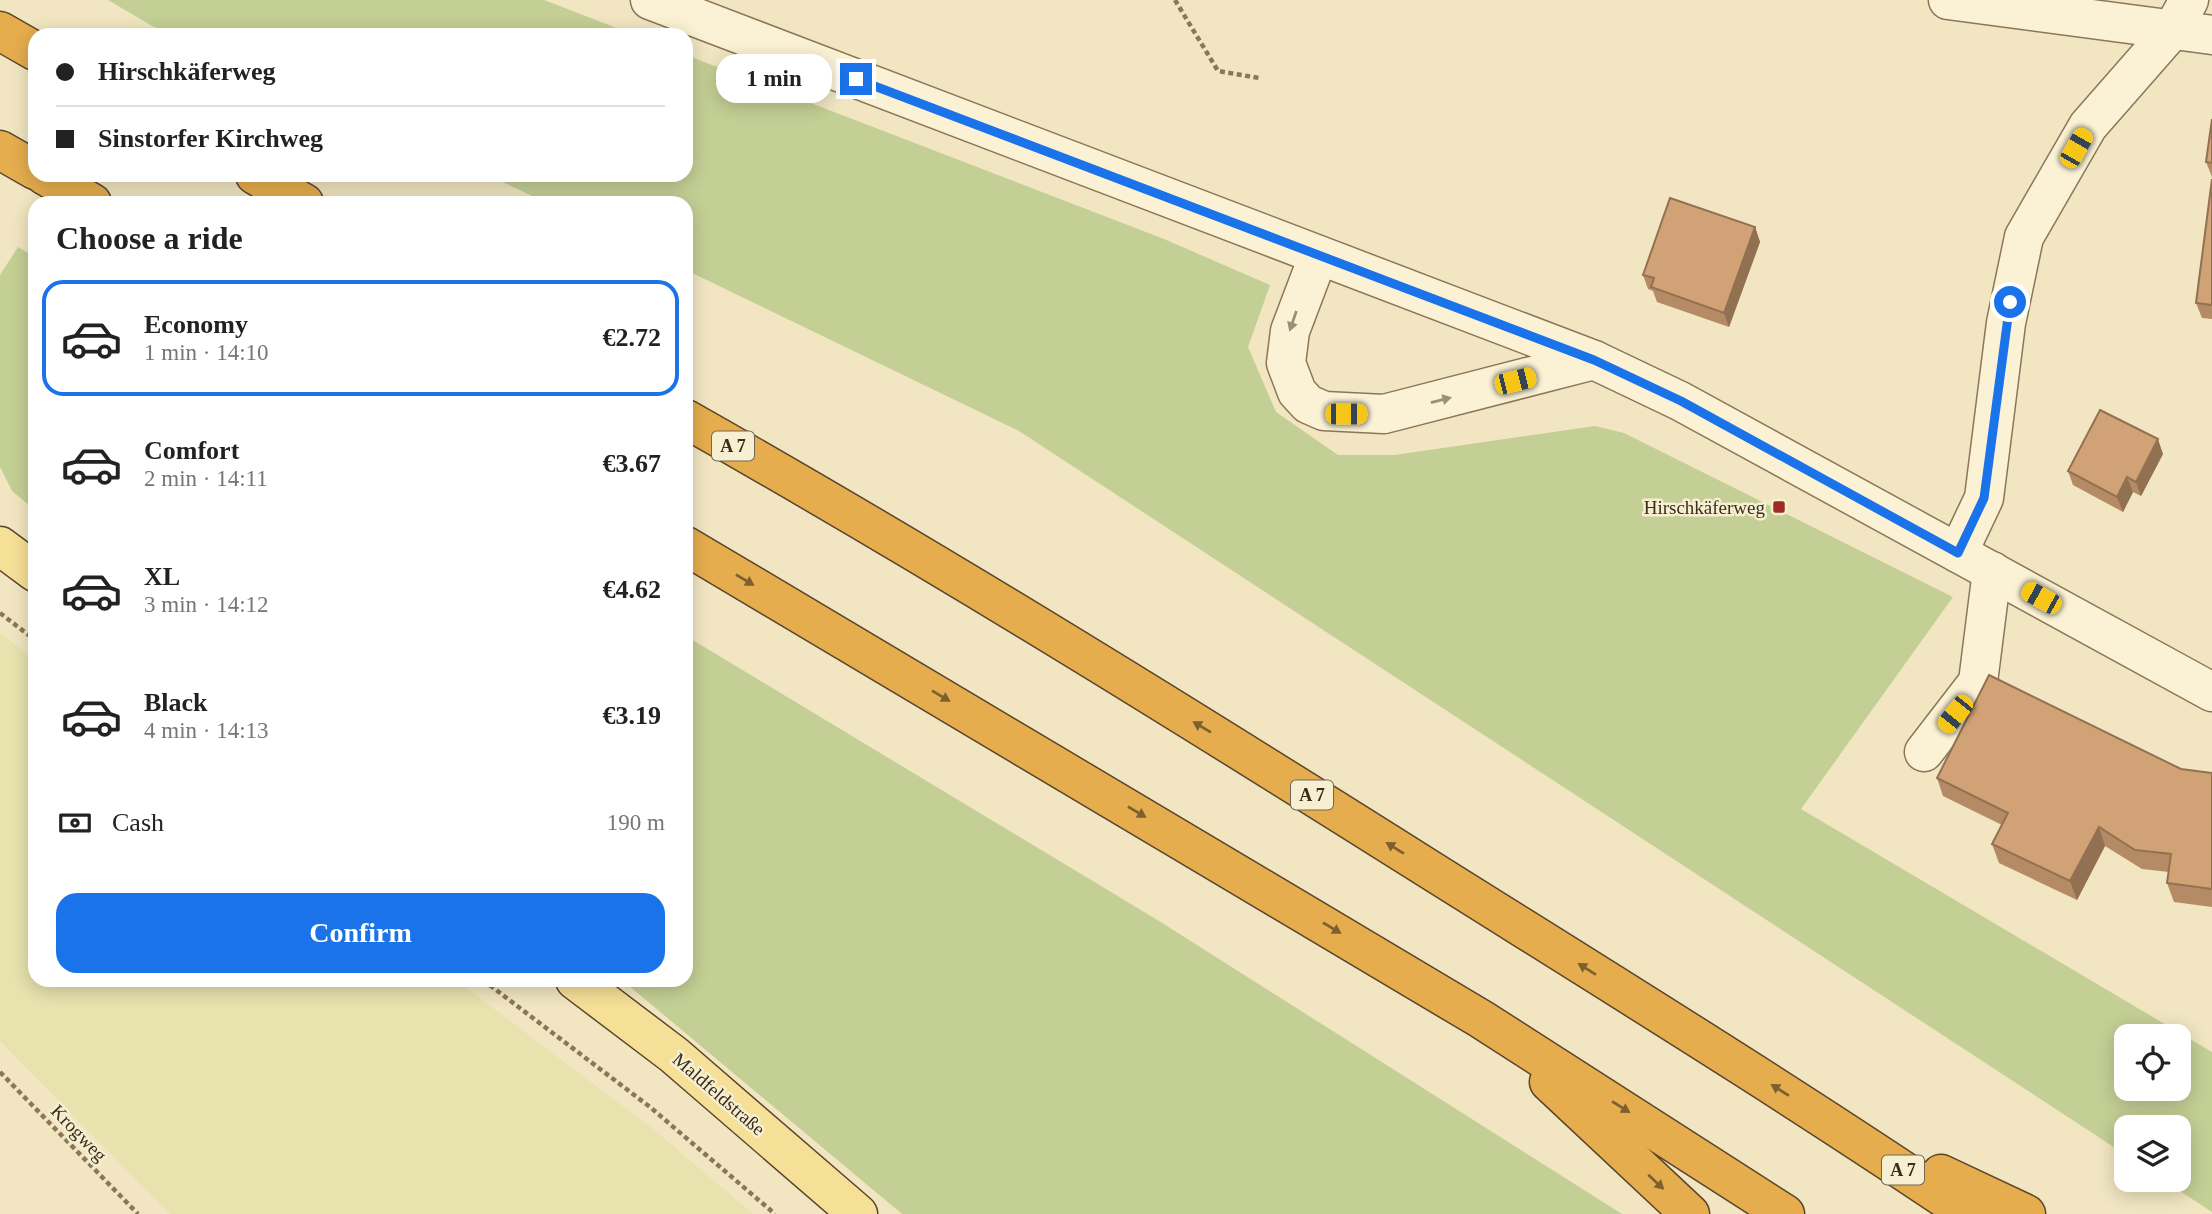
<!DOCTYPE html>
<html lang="en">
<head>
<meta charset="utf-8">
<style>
  :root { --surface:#fff; --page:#f6f6f6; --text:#222; --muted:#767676; --line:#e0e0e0; --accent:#1a73e8 }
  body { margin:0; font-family:Georgia,serif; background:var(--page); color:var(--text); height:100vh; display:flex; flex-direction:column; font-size:26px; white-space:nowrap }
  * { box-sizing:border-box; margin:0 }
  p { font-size:23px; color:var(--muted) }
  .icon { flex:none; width:38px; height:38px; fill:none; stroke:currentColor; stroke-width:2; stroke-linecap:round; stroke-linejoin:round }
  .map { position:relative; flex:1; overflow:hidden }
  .sheet { position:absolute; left:28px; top:196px; width:665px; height:791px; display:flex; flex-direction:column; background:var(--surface); border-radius:21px; box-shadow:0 4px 18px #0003 }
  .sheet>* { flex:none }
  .banner { position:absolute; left:28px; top:28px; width:665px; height:154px; border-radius:21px; box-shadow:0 4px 18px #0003; display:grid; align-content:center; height:154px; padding:0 28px; background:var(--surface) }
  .tools { position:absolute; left:2114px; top:1024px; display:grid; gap:14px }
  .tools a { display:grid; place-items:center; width:77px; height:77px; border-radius:14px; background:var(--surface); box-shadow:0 4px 18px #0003; font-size:35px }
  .end { position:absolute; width:32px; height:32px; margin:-16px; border:9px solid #1a73e8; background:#fff; box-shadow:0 0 0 4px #fff }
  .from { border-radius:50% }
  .bubble { position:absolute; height:49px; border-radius:21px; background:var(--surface); box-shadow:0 4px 18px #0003; font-size:23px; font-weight:800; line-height:49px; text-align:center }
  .car { position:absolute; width:21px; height:42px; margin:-21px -10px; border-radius:9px; box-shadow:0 0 5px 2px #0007; background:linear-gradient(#f5c518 24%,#345 0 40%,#f5c518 0 76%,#345 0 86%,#f5c518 0) }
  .banner b { display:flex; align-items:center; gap:24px; height:66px; font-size:26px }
  .banner b+b { border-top:2px solid var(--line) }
  .banner i { width:18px; height:18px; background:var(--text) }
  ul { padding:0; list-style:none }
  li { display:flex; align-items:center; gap:21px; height:116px; margin:0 14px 10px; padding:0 14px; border:4px solid transparent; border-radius:21px }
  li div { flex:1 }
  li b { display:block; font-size:26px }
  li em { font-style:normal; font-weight:800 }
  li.on { border-color:var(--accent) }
  li>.icon { width:63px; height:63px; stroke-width:1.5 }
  h2 { padding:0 28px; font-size:32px; line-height:84px }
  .pay { display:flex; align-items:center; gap:18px; height:77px; padding:0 28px; font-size:26px }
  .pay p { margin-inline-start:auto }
  .button { display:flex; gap:14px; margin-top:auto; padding:14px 28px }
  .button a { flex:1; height:80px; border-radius:21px; background:var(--accent); color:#fff; font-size:28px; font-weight:800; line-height:80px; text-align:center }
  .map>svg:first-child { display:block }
  .farmland { fill:#e7e2ae }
  .green { fill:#c4cf95; fill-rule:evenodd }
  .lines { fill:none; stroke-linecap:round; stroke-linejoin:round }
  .minor-casing { stroke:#8b7758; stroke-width:41 }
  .major-casing { stroke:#59442c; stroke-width:41 }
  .highway-casing { stroke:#59442c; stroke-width:41 }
  .path { stroke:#8b7758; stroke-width:4.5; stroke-dasharray:5 3.5; stroke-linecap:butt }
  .minor { stroke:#fbf2d5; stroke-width:38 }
  .major { stroke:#f6df97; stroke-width:38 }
  .highway { stroke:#e5ad4d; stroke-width:38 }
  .wall { fill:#b48b65 }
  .shaded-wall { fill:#927152 }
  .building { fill:#d1a275; stroke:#927152; stroke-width:2 }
  .oneway { fill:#9a9079 }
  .oneway2 { fill:#7e6030 }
  .route { stroke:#1a73e8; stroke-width:9 }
  .poi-dot { fill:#9e2c24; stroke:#f7efd1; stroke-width:2.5 }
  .labels { text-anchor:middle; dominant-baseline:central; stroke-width:5; stroke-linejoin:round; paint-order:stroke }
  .shield { fill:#f7efd1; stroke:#736753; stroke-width:2 }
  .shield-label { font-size:18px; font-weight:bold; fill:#3a2d1d }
  .poi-label { font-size:19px; fill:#3a2d1d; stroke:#f7efd1; text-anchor:end }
  .street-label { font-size:19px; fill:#3a2d1d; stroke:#f7efd1 }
</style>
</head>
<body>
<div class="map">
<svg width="2212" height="1214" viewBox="0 0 2212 1214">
  <rect width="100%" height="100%" fill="#f1e6c1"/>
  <path class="farmland" d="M0 633 35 660V980H456L653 1129 753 1214H170L0 1041Z"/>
  <g class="green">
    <path d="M108 0H544L635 35H185L154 27Z"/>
    <path d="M686 55 1164 239 1270 285 1248 347 1276 412 1338 455H1394L1595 426 1624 433 1953 597 1801 809 2212 1052V1212L2163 1180H2179V1127H2126V1155L1019 431 686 270V203H547L488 175H686ZM2126 1036H2179V1088H2126Z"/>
    <path d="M18 247 35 257V510L12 491 0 467V275Z"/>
    <path d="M686 636 1159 921 1622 1214H902L622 980H686Z"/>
  </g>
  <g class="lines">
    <defs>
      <g id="minor">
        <path d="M650 0 1594 360 1680 401 2212 692"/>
        <path d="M1948 0 2212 35"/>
        <path d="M1318 257 1290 331 1286 363 1297 392 1308 404 1324 411 1384 414 1594 360"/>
        <path d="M1958 553 1984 498 2006 323 2024 237 2088 126 2173 29 2189 0"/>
        <path d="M1924 752 1978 682 1992 571"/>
      </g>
      <g id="major">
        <path d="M0 546 35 572"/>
        <path d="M575 980 674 1055 858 1214"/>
      </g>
      <g id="highway">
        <path d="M0 31 35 51"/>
        <path d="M0 150 35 170"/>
        <path d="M44 175 92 203"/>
        <path d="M255 175 304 203"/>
        <path d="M686 419C939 562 1186 716 1432 871 1612 984 1792 1095 1968 1214"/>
        <path d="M686 546 1481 1019 1785 1214"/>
        <path d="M1549 1082 1690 1214"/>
        <path d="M1941 1174 2026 1214"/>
      </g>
    </defs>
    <use href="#minor" class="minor-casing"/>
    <use href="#major" class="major-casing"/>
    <use href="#highway" class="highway-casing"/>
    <g class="path">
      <path d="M1175 0 1218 71 1259 78"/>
      <path d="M0 613 35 640"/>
      <path d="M483 980 650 1107 775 1214"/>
      <path d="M0 1072 138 1214"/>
    </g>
    <use href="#minor" class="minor"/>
    <use href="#major" class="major"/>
    <use href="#highway" class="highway"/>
  </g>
  <g class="wall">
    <path d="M2212 119V177L2206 162Z"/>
    <path d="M2212 179V319L2202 318 2196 303Z"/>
    <path d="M1755 227 1760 242 1729 327 1657 302 1653 291 1648 289 1643 275Z"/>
    <path d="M2163 454 2141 496 2133 492 2123 512 2073 485 2068 471Z"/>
    <path d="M2181 769 2212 773V907L2174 902 2167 883 2169 872 2142 869 2105 846 2077 900 1999 863 1992 844 2002 825 1943 796 1937 778Z"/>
  </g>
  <g class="shaded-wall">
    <path d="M1755 227 1760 242 1729 327 1724 313Z"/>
    <path d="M2158 439 2163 454 2141 496 2136 482Z"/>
    <path d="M2127 477 2133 492 2123 512 2117 497Z"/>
    <path d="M2099 827 2105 846 2077 900 2070 881Z"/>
  </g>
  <g class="building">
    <path d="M2212 119V163L2206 162Z"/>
    <path d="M2212 179V305L2196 303Z"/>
    <path d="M1670 198 1755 227 1724 313 1651 287 1654 278 1643 275Z"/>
    <path d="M2100 410 2158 439 2136 482 2127 477 2117 497 2068 471Z"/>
    <path d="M1989 675 2181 769 2212 773V889L2167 883 2171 854 2135 850 2099 827 2070 881 1992 844 2008 813 1937 778Z"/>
  </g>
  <defs><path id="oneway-solid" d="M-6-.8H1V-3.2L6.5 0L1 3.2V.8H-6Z" transform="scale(1.75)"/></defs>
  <g class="oneway">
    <use href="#oneway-solid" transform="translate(1293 321) rotate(109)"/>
    <use href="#oneway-solid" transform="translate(1441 400) rotate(-14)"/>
  </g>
  <g class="oneway2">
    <use href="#oneway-solid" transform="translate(745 580) rotate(31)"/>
    <use href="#oneway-solid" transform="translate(941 696) rotate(31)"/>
    <use href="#oneway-solid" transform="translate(1202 727) rotate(-149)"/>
    <use href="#oneway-solid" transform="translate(1137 812) rotate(31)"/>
    <use href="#oneway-solid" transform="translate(1395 848) rotate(-148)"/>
    <use href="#oneway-solid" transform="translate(1332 928) rotate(31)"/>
    <use href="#oneway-solid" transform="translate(1587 969) rotate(-148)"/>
    <use href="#oneway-solid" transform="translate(1780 1090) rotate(-148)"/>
    <use href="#oneway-solid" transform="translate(1621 1107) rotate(32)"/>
    <use href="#oneway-solid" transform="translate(1656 1182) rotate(43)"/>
  </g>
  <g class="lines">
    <path class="route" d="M856 79 1594 360 1681 401 1958 553 1984 498 2010 302"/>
  </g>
  <rect class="poi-dot" x="1772" y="500" width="14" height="14" rx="3.5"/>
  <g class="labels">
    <g class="shield">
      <rect x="712" y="431.5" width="42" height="29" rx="5"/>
      <rect x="1291" y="780.5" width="42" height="29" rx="5"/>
      <rect x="1882" y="1155.5" width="42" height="29" rx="5"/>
    </g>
    <g class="shield-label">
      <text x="733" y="446">A 7</text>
      <text x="1312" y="795">A 7</text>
      <text x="1903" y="1170">A 7</text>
    </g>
    <g class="poi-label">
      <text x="1765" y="507">Hirschkäferweg</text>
    </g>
    <g class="street-label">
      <text transform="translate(719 1094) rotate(41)">Maldfeldstraße</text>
      <text transform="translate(79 1133) rotate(46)">Krogweg</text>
    </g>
  </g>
</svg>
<div class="tools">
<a><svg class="icon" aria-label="locate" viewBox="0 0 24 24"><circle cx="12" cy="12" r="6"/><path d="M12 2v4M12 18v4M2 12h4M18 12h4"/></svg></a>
<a><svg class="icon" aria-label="layers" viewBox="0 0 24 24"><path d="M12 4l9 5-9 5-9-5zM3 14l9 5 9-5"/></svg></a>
</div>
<i class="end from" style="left:2010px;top:302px"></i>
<i class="end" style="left:856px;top:79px"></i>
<div class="bubble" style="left:716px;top:54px;width:116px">1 min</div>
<i class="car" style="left:2076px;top:148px;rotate:30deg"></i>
<i class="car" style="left:1515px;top:381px;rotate:76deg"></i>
<i class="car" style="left:1346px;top:414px;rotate:90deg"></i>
<i class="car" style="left:2041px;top:598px;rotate:299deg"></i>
<i class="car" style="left:1955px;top:714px;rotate:219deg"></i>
<div class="banner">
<b><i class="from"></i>Hirschkäferweg</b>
<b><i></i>Sinstorfer Kirchweg</b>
</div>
<section class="sheet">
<h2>Choose a ride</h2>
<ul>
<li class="on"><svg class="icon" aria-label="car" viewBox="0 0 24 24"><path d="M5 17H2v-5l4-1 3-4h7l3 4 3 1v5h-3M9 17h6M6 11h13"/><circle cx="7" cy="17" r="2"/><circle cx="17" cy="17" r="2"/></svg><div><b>Economy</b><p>1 min · 14:10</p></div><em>€2.72</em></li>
<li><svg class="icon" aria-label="car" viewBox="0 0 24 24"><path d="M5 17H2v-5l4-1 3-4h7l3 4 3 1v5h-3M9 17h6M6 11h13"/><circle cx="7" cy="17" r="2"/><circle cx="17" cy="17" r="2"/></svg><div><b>Comfort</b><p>2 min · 14:11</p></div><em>€3.67</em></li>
<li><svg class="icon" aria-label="car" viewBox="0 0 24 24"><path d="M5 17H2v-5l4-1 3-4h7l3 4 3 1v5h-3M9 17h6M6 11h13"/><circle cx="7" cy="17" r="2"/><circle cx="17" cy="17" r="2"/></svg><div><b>XL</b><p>3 min · 14:12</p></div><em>€4.62</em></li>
<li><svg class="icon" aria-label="car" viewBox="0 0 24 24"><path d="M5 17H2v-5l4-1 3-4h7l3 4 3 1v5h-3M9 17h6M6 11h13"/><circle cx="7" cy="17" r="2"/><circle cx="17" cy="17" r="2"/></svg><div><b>Black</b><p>4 min · 14:13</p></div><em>€3.19</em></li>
</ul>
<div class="pay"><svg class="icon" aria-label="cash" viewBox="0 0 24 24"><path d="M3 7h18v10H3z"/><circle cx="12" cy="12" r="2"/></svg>Cash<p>190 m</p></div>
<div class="button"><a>Confirm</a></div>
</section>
</div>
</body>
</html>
